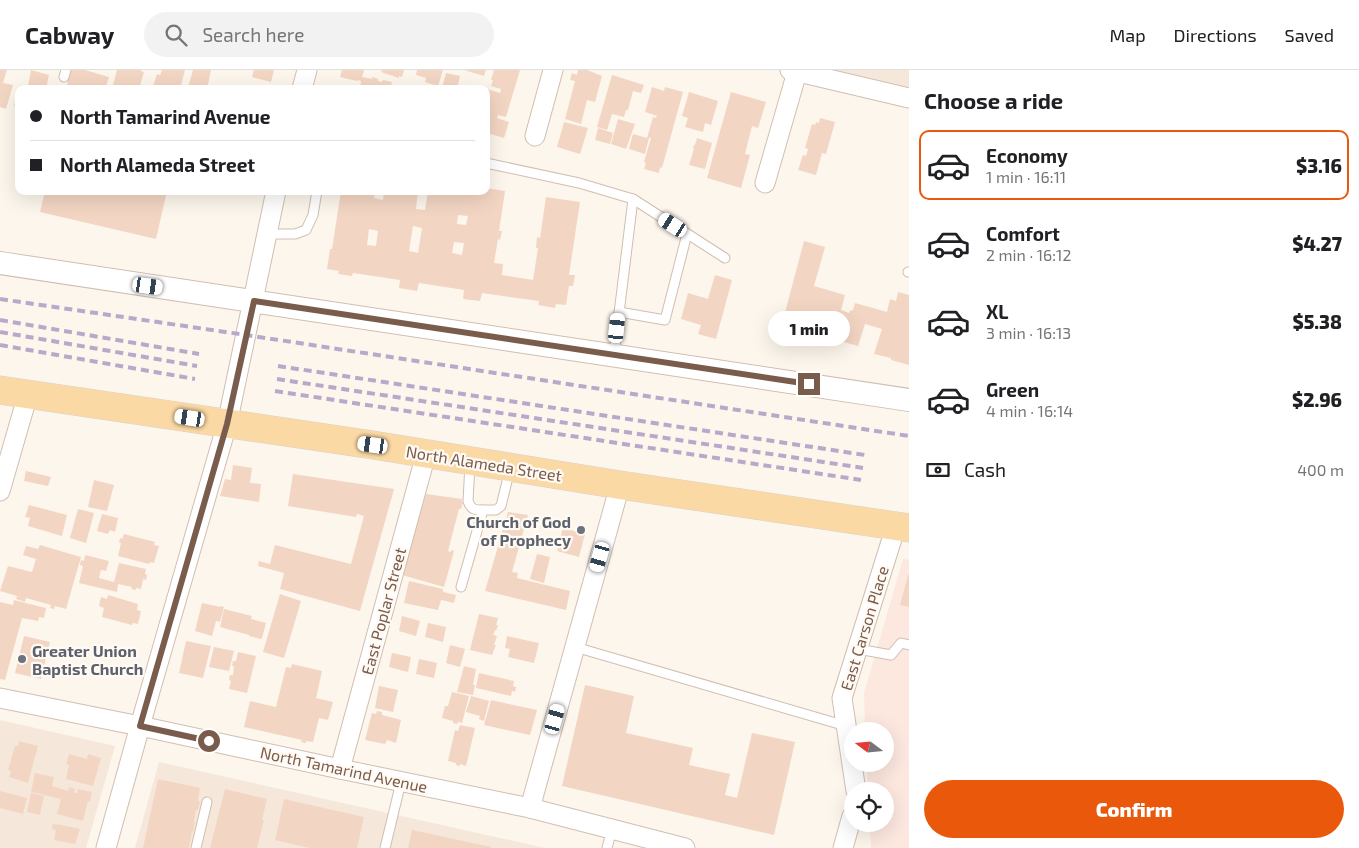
<!DOCTYPE html>
<html lang="en">
<head>
<meta charset="utf-8">
<style>
  :root { --surface:#fff; --page:#f2f2f2; --text:#202124; --muted:#757577; --line:#e0e0e0; --accent:#ea580c }
  body { margin:0; font-family:"Exo 2",sans-serif; background:var(--page); color:var(--text); height:100vh; display:flex; flex-direction:column; font-size:19px; white-space:nowrap }
  * { box-sizing:border-box; margin:0 }
  p { font-size:16px; color:var(--muted) }
  .icon { flex:none; width:28px; height:28px; fill:none; stroke:currentColor; stroke-width:2; stroke-linecap:round; stroke-linejoin:round }
  .map { position:relative; flex:1; overflow:hidden }
  .panel { display:flex; flex-direction:column; background:var(--surface); width:450px }
  .panel>* { flex:none }
  .hud { position:absolute; left:15px; top:15px; width:475px; height:110px; border-radius:10px; box-shadow:0 5px 20px #0002; display:grid; align-content:center; height:110px; padding:0 15px; background:var(--surface) }
  .needle { width:32px; rotate:286deg }
  .buttons { position:absolute; left:844px; top:652px; display:grid; gap:10px }
  .buttons a { display:grid; place-items:center; width:50px; height:50px; border-radius:50%; background:var(--surface); box-shadow:0 5px 20px #0002; font-size:25px }
  .end { position:absolute; width:22px; height:22px; margin:-11px; border:6px solid #7a5c4d; background:#fff; box-shadow:0 0 0 2px #fff }
  .from { border-radius:50% }
  .bubble { position:absolute; height:35px; border-radius:18px; background:var(--surface); box-shadow:0 5px 20px #0002; font-size:16px; font-weight:800; line-height:35px; text-align:center }
  .car { position:absolute; width:15px; height:30px; margin:-15px -8px; border-radius:6px; box-shadow:0 0 4px 1px #0007; background:linear-gradient(#fff 24%,#345 0 40%,#fff 0 76%,#345 0 86%,#fff 0) }
  .hud b { display:flex; align-items:center; gap:18px; height:48px; font-size:19px }
  .hud b+b { border-top:1px solid var(--line) }
  .hud i { width:12px; height:12px; background:var(--text) }
  ul { padding:0; list-style:none }
  li { display:flex; align-items:center; gap:15px; height:70px; margin:0 10px 8px; padding:0 5px; border:2px solid transparent; border-radius:10px }
  li div { flex:1 }
  li b { display:block; font-size:19px }
  li em { font-style:normal; font-weight:800 }
  li.on { border-color:var(--accent) }
  li>.icon { width:45px; height:45px; stroke-width:1.5 }
  h2 { padding:0 15px; font-size:22px; line-height:60px }
  .pay { display:flex; align-items:center; gap:12px; height:55px; padding:0 15px; font-size:19px }
  .pay p { margin-inline-start:auto }
  .action { display:flex; gap:10px; margin-top:auto; padding:10px 15px }
  .action a { flex:1; height:58px; border-radius:30px; background:var(--accent); color:#fff; font-size:20px; font-weight:800; line-height:58px; text-align:center }
  header { display:flex; align-items:center; gap:30px; box-sizing:border-box; height:70px; padding:0 25px; background:var(--surface); border-bottom:1px solid var(--line) }
  header strong { font-size:24px }
  nav { display:flex; gap:28px; margin-inline-start:auto; font-size:18px }
  .search { width:350px; height:45px; background:var(--page); display:flex; align-items:center; gap:12px; box-sizing:border-box; padding:0 18px; border-radius:28px; color:var(--muted); font-size:19px }
  main { display:flex; flex:1; min-height:0 }
  .map>svg:first-child { display:block }
  .residential { fill:#f5e8da }
  .commercial { fill:#fde8e0 }
  .building { fill:#f3d5c3; fill-rule:evenodd }
  .lines { fill:none; stroke-linecap:round; stroke-linejoin:round }
  .service-casing { stroke:#d1beb0; stroke-width:11 }
  .minor-casing { stroke:#d1beb0; stroke-width:21 }
  .tertiary-casing { stroke:#d1beb0; stroke-width:24 }
  .primary-casing { stroke:#dad1cd; stroke-width:29 }
  .service { stroke:#fff; stroke-width:9 }
  .minor { stroke:#fff; stroke-width:19 }
  .tertiary { stroke:#fff; stroke-width:22 }
  .primary { stroke:#fbd9a5; stroke-width:28 }
  .rail { stroke:#b9a8c9; stroke-width:4; stroke-dasharray:8 5; stroke-linecap:butt }
  .route { stroke:#7a5c4d; stroke-width:6 }
  .worship-dot { fill:#6b7280; stroke:#fffaf3; stroke-width:2 }
  .labels { text-anchor:middle; dominant-baseline:central; stroke-width:4.5; stroke-linejoin:round; paint-order:stroke }
  .street-label { font-size:16px; fill:#7a5c4d; stroke:#fffaf3 }
  .worship-label { font-size:16px; font-weight:bold; fill:#5b616d; stroke:#fffaf3; text-anchor:end }
</style>
</head>
<body>
<header>
<strong>Cabway</strong>
<div class="search"><svg class="icon" aria-label="search" viewBox="0 0 24 24"><circle cx="10" cy="10" r="6"/><path d="M15 15l6 6"/></svg>Search here</div>
<nav><a>Map</a><a>Directions</a><a>Saved</a></nav>
</header>
<main>
<div class="map">
<svg width="909" height="778" viewBox="0 0 909 778">
  <rect width="100%" height="100%" fill="#fdf6ec"/>
  <g class="residential">
    <path d="M825 0H909V19Z"/>
    <path d="M0 650 115 676 86 778H0Z"/>
    <path d="M159 692 545 778H135Z"/>
  </g>
  <path class="commercial" d="M903 489 909 490V778H871L870 754H885V721H868L867 694H885V661H865L864 623Z"/>
  <g class="building">
    <path d="M0 0H7L3 13 13 15 6 39 0 37Z"/>
    <path d="M31 0 49 5 46 19H38L28 16Z"/>
    <path d="M71 0H85L109 7 105 19H82L67 15Z"/>
    <path d="M117 0H141V1L144 2 139 19H112Z"/>
    <path d="M162 0H185L180 19H152L157 4 160 5Z"/>
    <path d="M193 0H211L207 19 188 18Z"/>
    <path d="M254 0H274L271 12 252 7Z"/>
    <path d="M342 0H364L362 7 372 9V7L378 9V11L382 12 383 10 392 12 391 15 395 16V19H360L361 11 358 10 357 11 340 7Z"/>
    <path d="M382 0H404L402 7 399 6V8L381 2Z"/>
    <path d="M417 0H443L438 16 425 12 426 8 416 5Z"/>
    <path d="M464 0H486L484 6Z"/>
    <path d="M494 0H520L506 47 498 45 497 48 509 52 504 68 487 63 490 55 486 54 487 19 500 23 501 19 491 16 493 10H491Z"/>
    <path d="M578 0H587L602 6 595 32 587 30 581 54 565 49 575 11 570 10 572 3 577 5Z"/>
    <path d="M446 3 460 6 457 19 442 18Z"/>
    <path d="M612 5 644 15 641 23 633 21 628 40H626L624 47 612 44 607 60 597 57Z"/>
    <path d="M652 17 664 21 665 17 683 22 662 98 660 97 659 103 644 99 646 93 644 92 651 68H649L645 84 629 79 633 64 647 68 653 47 656 48 657 46 645 42Z"/>
    <path d="M18 21H19V38L14 36Z"/>
    <path d="M689 22 718 31 711 55 705 53 703 62 685 57 688 48 682 46Z"/>
    <path d="M731 22 766 32 758 58 752 56 745 84 750 85 741 118 707 108Z"/>
    <path d="M820 48 835 52 826 84 822 83 816 105 798 100 803 85 806 86 808 79 805 78 812 54 815 55 816 52 819 53Z"/>
    <path d="M618 49 635 54 626 79 611 74Z"/>
    <path d="M564 52 588 58 580 84 557 77Z"/>
    <path d="M598 58 613 63 610 74 595 70Z"/>
    <path d="M697 68 712 73 705 99 689 95 694 79 693 78 694 75H695Z"/>
    <path d="M486 118 505 121 499 161H502L500 170 498 169 494 193 503 194 502 205 533 210 538 178H536L537 167 540 168 546 127 580 132 569 205H575L573 216H569L566 235 556 234 555 238 538 235 539 231 482 223 480 231 463 229 464 220 419 213 417 221 399 218 400 210 353 203 352 206 338 204 339 201 327 199 330 179H332L341 121H375L374 128 383 130 384 121H418L416 139 425 140 428 121H486ZM458 145 468 146 466 155 457 154ZM413 156 422 158 418 183 409 181ZM369 159 378 161 376 176 367 175ZM454 172 464 173 462 185 452 183Z"/>
    <path d="M45 121H167L156 169 40 142Z"/>
    <path d="M804 171 825 177 814 216 845 225 841 240 849 243 850 241 853 240 855 233 887 242 890 229 896 231 898 222 909 225V295L891 290V288L874 284 882 259 865 254 858 276 787 256 789 251 783 250Z"/>
    <path d="M715 205 732 210 716 269 698 264 701 255 681 249 688 223 708 229Z"/>
    <path d="M233 395 252 398 250 413 261 414 259 432 220 426 225 409 231 410Z"/>
    <path d="M26 401 51 407 48 416 24 411Z"/>
    <path d="M293 404 394 419 360 541 280 519 284 503 258 496 259 491 270 494 275 475 351 494 364 446 357 444 356 447 288 436Z"/>
    <path d="M94 410 114 415 107 441 88 437Z"/>
    <path d="M426 424 462 429 461 431 463 432 461 439H459L448 481 451 482V480L454 481 444 517 402 505Z"/>
    <path d="M29 435 67 445 62 466 28 456 30 448 25 447Z"/>
    <path d="M78 439 94 443 86 473 70 468Z"/>
    <path d="M508 442 528 445 512 502 518 503 517 508 570 521 566 540 485 521Z"/>
    <path d="M102 444 118 448 115 462 110 460 108 464 97 461Z"/>
    <path d="M563 458 585 464 579 487 557 481Z"/>
    <path d="M124 464 155 472 154 475 159 476 154 493 150 492 149 494 118 486 121 473H119L120 468 122 469Z"/>
    <path d="M40 475 81 487 66 539 55 536 54 539 50 538 51 535 26 528 25 532 16 529 17 526 0 521 8 496 32 502 36 489 23 485 26 476 38 479Z"/>
    <path d="M537 484 550 487 544 513 530 509Z"/>
    <path d="M85 485 109 491 106 501 101 500 99 508 114 512 119 493 146 499 145 504 147 505 146 510 143 509 141 519 136 518V520L131 519 132 517 118 514 117 522 79 513 83 496 80 495 81 490 84 491Z"/>
    <path d="M908 505H909V537L900 535Z"/>
    <path d="M409 511 443 519V522L456 525 454 533 441 530 438 540 404 533Z"/>
    <path d="M280 524 301 531 284 588 263 582Z"/>
    <path d="M108 525 138 534 137 540 141 541 138 554 133 553 132 555 102 547 104 538 99 536 101 527 107 529Z"/>
    <path d="M14 530 46 538 44 548 39 547 38 551 22 548 5 610 0 609V532L13 535Z"/>
    <path d="M202 533 220 537V536L224 537 220 552 216 551 212 566 195 561Z"/>
    <path d="M224 539 252 546 251 549 266 553 262 568 261 569 249 566V565L220 557Z"/>
    <path d="M479 544 498 548 496 555H498L496 561 495 560 493 565 497 566 494 575H496L492 585 470 580Z"/>
    <path d="M402 546 420 551 416 566 399 561Z"/>
    <path d="M428 553 446 557 443 572 425 567Z"/>
    <path d="M24 566 50 572 41 609 15 603Z"/>
    <path d="M507 566 539 573 534 593 508 587 510 579 505 578Z"/>
    <path d="M186 571 211 576 203 608 179 603Z"/>
    <path d="M450 575 465 579 460 597 446 593Z"/>
    <path d="M214 577 234 581 229 601 209 597Z"/>
    <path d="M238 582 256 586 247 623 229 619 231 611 229 610 230 605H233L234 596H232L233 591H236Z"/>
    <path d="M392 583 411 587 408 602 389 597Z"/>
    <path d="M419 589 437 593 434 608 416 604Z"/>
    <path d="M292 594 322 601 316 628 333 632 328 650 319 648 313 672 306 671V673L301 672 302 670 244 657 250 631 276 637 286 597 291 598Z"/>
    <path d="M464 596 476 599 473 615H475L473 625 457 622Z"/>
    <path d="M479 603 514 611 513 616 516 617 515 622 512 621 511 626 476 618Z"/>
    <path d="M585 615 634 626 626 663 693 678 689 695 730 704 725 725 737 728 752 663 795 672 774 765 562 716Z"/>
    <path d="M379 616 398 620 393 642 375 638Z"/>
    <path d="M452 622 469 626 462 653 458 652 457 654 453 653V651L442 648 445 636H448Z"/>
    <path d="M471 626 489 631 484 651 479 649 480 646 466 642Z"/>
    <path d="M491 630 537 640 530 665 484 655Z"/>
    <path d="M377 641 382 642V645L401 650 396 673 387 670 385 674 365 670 372 643 376 644Z"/>
    <path d="M460 655 475 658 466 696 460 694V696L456 695V693L448 691 455 660 458 661Z"/>
    <path d="M19 671 38 676 28 713 9 707 11 701 8 700 15 676H18Z"/>
    <path d="M69 684 87 689 88 684 101 688 93 716 66 709 69 695 66 694Z"/>
    <path d="M35 703 54 707 52 716 68 721 69 717 75 719 74 723H77L78 719 92 722 90 732 88 731 83 751 57 744 61 729 31 722Z"/>
    <path d="M158 709 200 718 198 731H200L198 740H196L194 752H195L193 762 192 761 189 778H143Z"/>
    <path d="M225 719 267 729 262 750H264L257 778H210Z"/>
    <path d="M0 721 27 728 23 744 0 738Z"/>
    <path d="M31 723 44 726 40 745 27 742Z"/>
    <path d="M284 729 364 747 357 778H310L275 770Z"/>
    <path d="M53 754 57 755V754L80 759 75 774 54 770 56 760 52 759Z"/>
    <path d="M412 760 491 777V778H408Z"/>
  </g>
  <g class="lines">
    <defs>
      <g id="service">
        <path d="M64 7 66 0"/>
        <path d="M486 93 579 113 633 129 614 284"/>
        <path d="M633 129 725 188"/>
        <path d="M267 164H295L306 160 313 145 317 121"/>
        <path d="M908 202H909"/>
        <path d="M619 242 665 250 687 164"/>
        <path d="M470 394 468 431C471 440 475 440 483 440"/>
        <path d="M461 517 483 440H496L501 436 510 399"/>
        <path d="M575 577 846 656"/>
        <path d="M858 579 891 585 901 573 909 575"/>
        <path d="M196 778 207 732"/>
        <path d="M385 778 401 712"/>
        <path d="M607 778 612 759"/>
      </g>
      <g id="minor">
        <path d="M790 0 909 28"/>
        <path d="M302 19 307 0"/>
        <path d="M535 66 553 0"/>
        <path d="M765 113 797 2"/>
        <path d="M0 421 28 324"/>
        <path d="M0 628 140 656 340 699 530 738 685 778"/>
        <path d="M340 699 426 384"/>
        <path d="M856 721 842 628 896 456"/>
        <path d="M530 738 620 415"/>
        <path d="M106 778 140 656 227 354 276 121"/>
        <path d="M843 778 852 746"/>
      </g>
      <path id="tertiary" d="M0 193 909 330"/>
      <path id="primary" d="M0 320 373 375 620 415 909 458"/>
    </defs>
    <use href="#service" class="service-casing"/>
    <use href="#minor" class="minor-casing"/>
    <use href="#tertiary" class="tertiary-casing"/>
    <use href="#primary" class="primary-casing"/>
    <use href="#service" class="service"/>
    <use href="#minor" class="minor"/>
    <use href="#tertiary" class="tertiary"/>
    <use href="#primary" class="primary"/>
    <g class="rail">
      <path d="M0 229 246 265 909 366"/>
      <path d="M0 250 199 284"/>
      <path d="M0 262 197 296"/>
      <path d="M0 275 195 309"/>
      <path d="M278 296 865 385"/>
      <path d="M277 309 863 398"/>
      <path d="M275 321 861 410"/>
    </g>
  </g>
  <g class="lines">
    <path class="route" d="M209 671 140 656 227 354 254 231 809 314"/>
  </g>
  <g class="worship-dot">
    <circle cx="581" cy="460" r="5"/>
    <circle cx="22" cy="589" r="5"/>
  </g>
  <g class="labels">
    <g class="street-label">
      <text transform="translate(484 393) rotate(9)">North Alameda Street</text>
      <text transform="translate(383 541) rotate(-75)">East Poplar Street</text>
      <text transform="translate(864 558) rotate(-73)">East Carson Place</text>
      <text transform="translate(344 699) rotate(12)">North Tamarind Avenue</text>
    </g>
    <g class="worship-label">
      <text x="571" y="451">Church of God<tspan x="571" dy="18">of Prophecy</tspan></text>
      <text x="32" y="580" text-anchor="start">Greater Union<tspan x="32" dy="18">Baptist Church</tspan></text>
    </g>
  </g>
</svg>
<div class="buttons">
<a><svg class="needle" viewBox="-14 -14 28 28"><path d="M0-13l5 13h-10z" fill="#e53935"/><path d="M0 13l5-13h-10z" fill="#757577"/></svg></a>
<a><svg class="icon" aria-label="locate" viewBox="0 0 24 24"><circle cx="12" cy="12" r="6"/><path d="M12 2v4M12 18v4M2 12h4M18 12h4"/></svg></a>
</div>
<i class="end from" style="left:209px;top:671px"></i>
<i class="end" style="left:809px;top:314px"></i>
<div class="bubble" style="left:768px;top:241px;width:82px">1 min</div>
<i class="car" style="left:673px;top:155px;rotate:303deg"></i>
<i class="car" style="left:148px;top:216px;rotate:98deg"></i>
<i class="car" style="left:617px;top:258px;rotate:6deg"></i>
<i class="car" style="left:190px;top:348px;rotate:279deg"></i>
<i class="car" style="left:373px;top:375px;rotate:278deg"></i>
<i class="car" style="left:600px;top:487px;rotate:196deg"></i>
<i class="car" style="left:555px;top:649px;rotate:16deg"></i>
<div class="hud">
<b><i class="from"></i>North Tamarind Avenue</b>
<b><i></i>North Alameda Street</b>
</div>
</div>
<section class="panel">
<h2>Choose a ride</h2>
<ul>
<li class="on"><svg class="icon" aria-label="car" viewBox="0 0 24 24"><path d="M5 17H2v-5l4-1 3-4h7l3 4 3 1v5h-3M9 17h6M6 11h13"/><circle cx="7" cy="17" r="2"/><circle cx="17" cy="17" r="2"/></svg><div><b>Economy</b><p>1 min · 16:11</p></div><em>$3.16</em></li>
<li><svg class="icon" aria-label="car" viewBox="0 0 24 24"><path d="M5 17H2v-5l4-1 3-4h7l3 4 3 1v5h-3M9 17h6M6 11h13"/><circle cx="7" cy="17" r="2"/><circle cx="17" cy="17" r="2"/></svg><div><b>Comfort</b><p>2 min · 16:12</p></div><em>$4.27</em></li>
<li><svg class="icon" aria-label="car" viewBox="0 0 24 24"><path d="M5 17H2v-5l4-1 3-4h7l3 4 3 1v5h-3M9 17h6M6 11h13"/><circle cx="7" cy="17" r="2"/><circle cx="17" cy="17" r="2"/></svg><div><b>XL</b><p>3 min · 16:13</p></div><em>$5.38</em></li>
<li><svg class="icon" aria-label="car" viewBox="0 0 24 24"><path d="M5 17H2v-5l4-1 3-4h7l3 4 3 1v5h-3M9 17h6M6 11h13"/><circle cx="7" cy="17" r="2"/><circle cx="17" cy="17" r="2"/></svg><div><b>Green</b><p>4 min · 16:14</p></div><em>$2.96</em></li>
</ul>
<div class="pay"><svg class="icon" aria-label="cash" viewBox="0 0 24 24"><path d="M3 7h18v10H3z"/><circle cx="12" cy="12" r="2"/></svg>Cash<p>400 m</p></div>
<div class="action"><a>Confirm</a></div>
</section>
</main>
</body>
</html>
